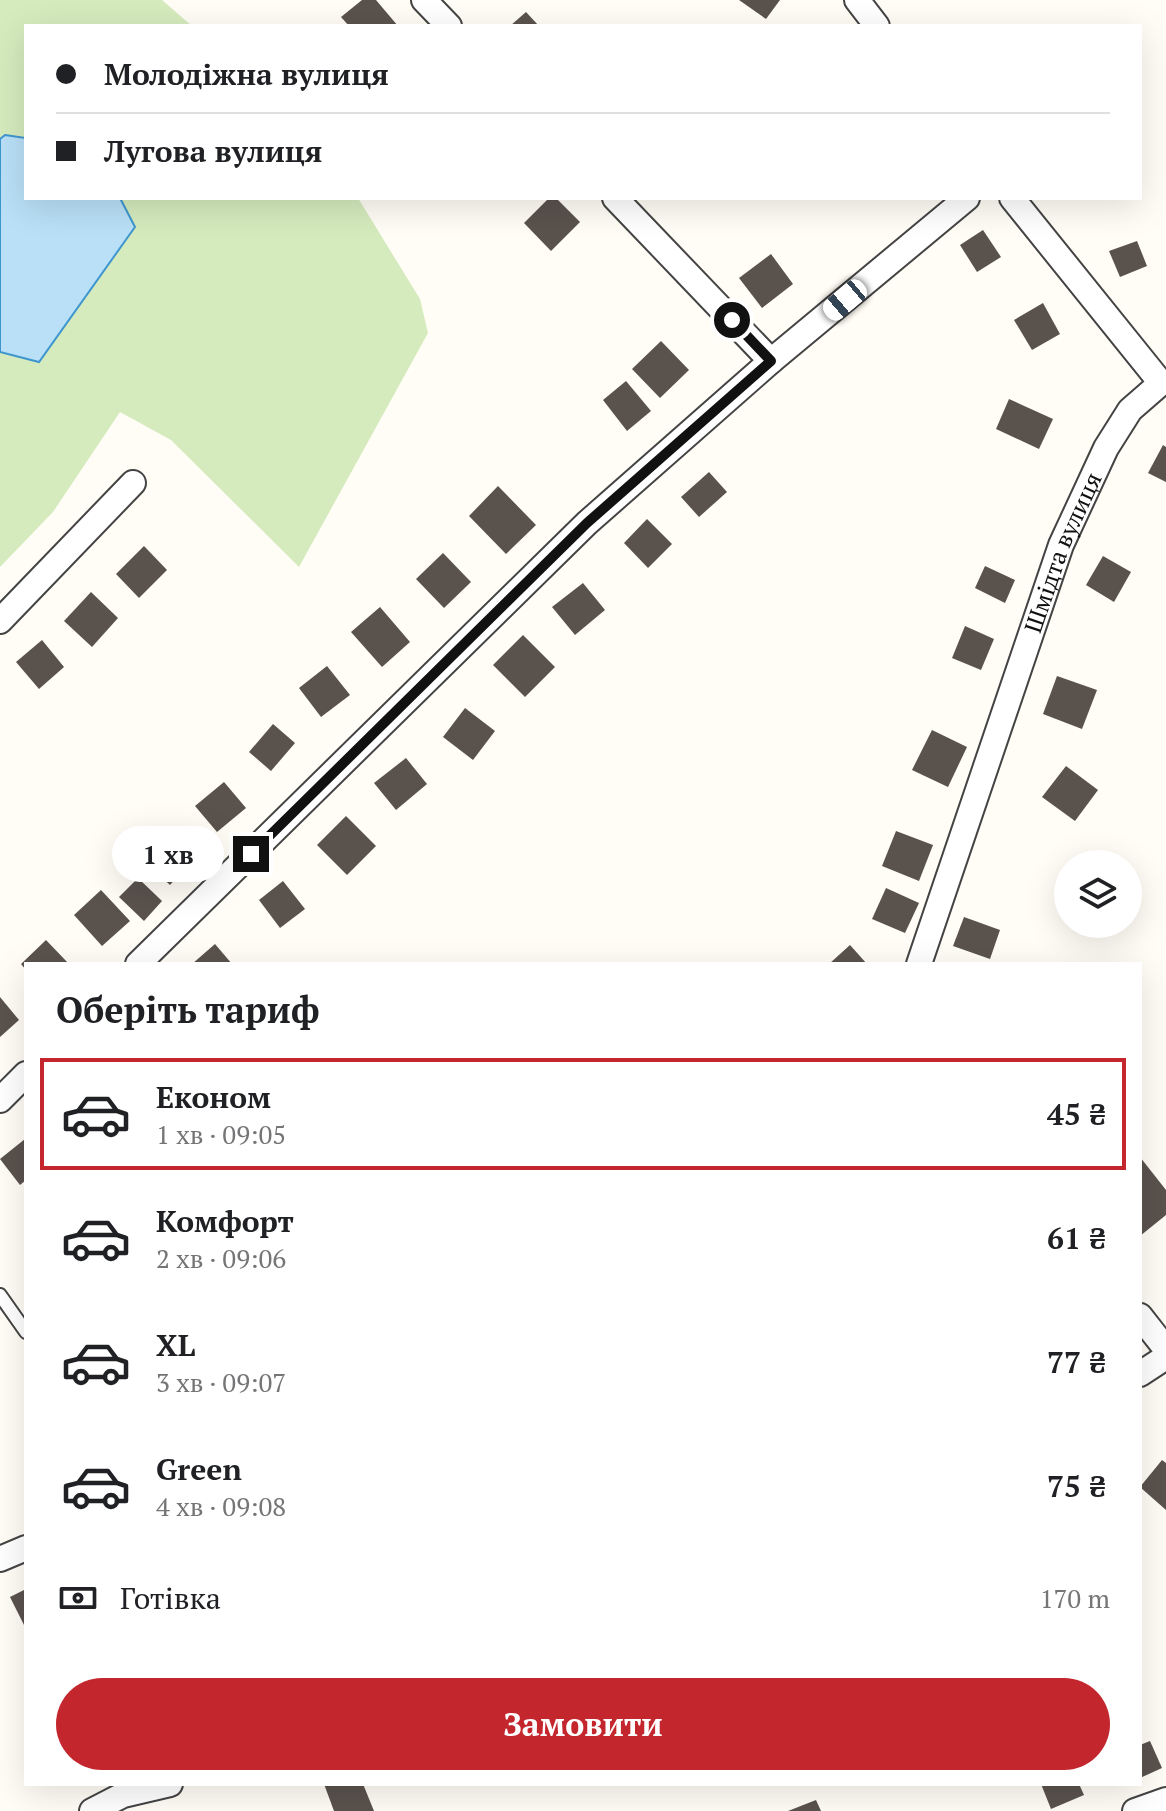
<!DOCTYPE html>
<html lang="uk">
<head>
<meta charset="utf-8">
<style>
  :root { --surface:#fff; --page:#f6f6f6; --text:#202124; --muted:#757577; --line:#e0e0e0; --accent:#c4262e }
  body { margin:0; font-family:"PT Serif",serif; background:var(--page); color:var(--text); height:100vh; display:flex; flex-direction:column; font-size:30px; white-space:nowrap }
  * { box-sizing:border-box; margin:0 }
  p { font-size:26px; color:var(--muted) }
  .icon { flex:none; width:44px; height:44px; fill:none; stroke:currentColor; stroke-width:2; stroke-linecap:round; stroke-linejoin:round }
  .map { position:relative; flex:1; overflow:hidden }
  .sheet { position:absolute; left:24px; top:962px; width:1118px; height:824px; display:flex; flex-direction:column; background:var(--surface); border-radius:0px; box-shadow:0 8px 32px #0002 }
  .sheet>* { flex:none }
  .banner { position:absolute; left:24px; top:24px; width:1118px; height:176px; border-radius:0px; box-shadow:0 8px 32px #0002; display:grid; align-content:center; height:176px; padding:0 32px; background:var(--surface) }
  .tools { position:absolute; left:1054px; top:850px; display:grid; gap:16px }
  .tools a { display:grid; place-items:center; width:88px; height:88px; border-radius:50%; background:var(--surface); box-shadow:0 8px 32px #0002; font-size:40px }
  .end { position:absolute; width:36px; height:36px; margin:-18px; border:10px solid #111; background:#fff; box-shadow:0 0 0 4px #fff }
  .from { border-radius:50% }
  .bubble { position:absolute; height:56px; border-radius:28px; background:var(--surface); box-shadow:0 8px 32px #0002; font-size:26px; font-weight:700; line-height:56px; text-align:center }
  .car { position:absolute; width:24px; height:48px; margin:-24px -12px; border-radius:10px; box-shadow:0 0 6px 2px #0007; background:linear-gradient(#fff 24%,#345 0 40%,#fff 0 76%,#345 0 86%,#fff 0) }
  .banner b { display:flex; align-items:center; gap:28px; height:76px; font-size:30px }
  .banner b+b { border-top:2px solid var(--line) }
  .banner i { width:20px; height:20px; background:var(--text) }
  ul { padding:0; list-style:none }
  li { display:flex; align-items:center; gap:24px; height:112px; margin:0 16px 12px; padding:0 16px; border:4px solid transparent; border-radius:0px }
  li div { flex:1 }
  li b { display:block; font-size:30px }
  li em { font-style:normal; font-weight:700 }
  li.active { border-color:var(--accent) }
  li>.icon { width:72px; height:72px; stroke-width:1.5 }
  h2 { padding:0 32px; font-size:36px; line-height:96px }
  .pay { display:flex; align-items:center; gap:20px; height:88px; padding:0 32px; font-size:30px }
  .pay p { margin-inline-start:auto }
  .cta { display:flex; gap:16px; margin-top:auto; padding:16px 32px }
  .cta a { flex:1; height:92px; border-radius:48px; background:var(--accent); color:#fff; font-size:32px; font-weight:700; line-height:92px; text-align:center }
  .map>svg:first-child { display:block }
  .green { fill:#d5ebbd }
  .water { fill:#b9e0f7; stroke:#3f96cf; stroke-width:2 }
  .building { fill:#5a524d }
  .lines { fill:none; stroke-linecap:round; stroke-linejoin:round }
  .service-casing { stroke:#444; stroke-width:16 }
  .minor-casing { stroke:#444; stroke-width:28 }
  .service { stroke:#fff; stroke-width:12 }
  .minor { stroke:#fff; stroke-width:24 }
  .route { stroke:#111; stroke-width:10 }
  .labels { text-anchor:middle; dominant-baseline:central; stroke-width:8; stroke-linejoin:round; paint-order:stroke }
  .street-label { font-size:24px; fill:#111; stroke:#fff }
</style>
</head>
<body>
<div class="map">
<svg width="1166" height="1811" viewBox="0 0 1166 1811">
  <rect width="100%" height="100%" fill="#fffdf5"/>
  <g class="green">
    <path d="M0 0H162L192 26H26V138L5 135 0 139Z"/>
    <path d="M120 198H358L420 299 428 333 299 567 171 440 120 412 53 512 0 567V352L39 362 135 227Z"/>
  </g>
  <path class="water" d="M5 135 26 138V198H120L135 227 39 362 0 352V139Z"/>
  <g class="building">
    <path d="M362 0H376L398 26H349L341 17Z"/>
    <path d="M739 0H780L766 19Z"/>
    <path d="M526 12 539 26H510Z"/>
    <path d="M549 198H556L580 222 551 251 524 223Z"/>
    <path d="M983 230 1001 257 977 272 960 245Z"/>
    <path d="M1137 241 1147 266 1120 277 1109 251Z"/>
    <path d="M771 254 793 284 762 308 739 278Z"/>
    <path d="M1043 303 1060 334 1032 350 1014 320Z"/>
    <path d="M661 341 689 370 660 398 632 369Z"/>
    <path d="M626 381 651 411 627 431 603 400Z"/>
    <path d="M1009 399 1053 419 1039 449 996 429Z"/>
    <path d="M1163 445 1166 447V482L1148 473Z"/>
    <path d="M709 472 727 492 699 517 681 497Z"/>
    <path d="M498 486 536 525 506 554 469 516Z"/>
    <path d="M647 519 672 544 648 568 624 543Z"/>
    <path d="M144 546 167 570 139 598 116 574Z"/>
    <path d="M443 553 471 582 444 608 416 579Z"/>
    <path d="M1103 556 1131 572 1114 602 1086 585Z"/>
    <path d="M985 566 1015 580 1005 603 975 588Z"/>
    <path d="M583 583 605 610 575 635 552 607Z"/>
    <path d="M91 592 118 618 92 647 64 621Z"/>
    <path d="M380 607 410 642 382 667 351 632Z"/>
    <path d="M965 626 994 639 981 670 952 658Z"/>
    <path d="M523 635 555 667 525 697 493 665Z"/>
    <path d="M42 640 64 667 39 689 16 662Z"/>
    <path d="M327 666 350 695 321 717 299 688Z"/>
    <path d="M1057 676 1097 690 1082 729 1043 714Z"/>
    <path d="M465 708 495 731 473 760 443 737Z"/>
    <path d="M273 724 295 743 271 771 249 752Z"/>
    <path d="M932 730 967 747 948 787 912 770Z"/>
    <path d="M406 758 427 784 396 810 374 783Z"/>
    <path d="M1066 766 1098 790 1075 821 1042 797Z"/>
    <path d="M224 782 246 808 217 832 195 806Z"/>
    <path d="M346 816 376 846 347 875 317 845Z"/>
    <path d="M896 831 933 845 919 881 882 866Z"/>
    <path d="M165 837 191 861 170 885 143 860Z"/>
    <path d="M138 878 162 901 144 921 119 897Z"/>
    <path d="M283 881 305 909 280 928 259 900Z"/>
    <path d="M886 888 919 903 905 933 872 919Z"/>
    <path d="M101 890 130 921 102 946 74 915Z"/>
    <path d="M964 917 1000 930 990 959 953 946Z"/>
    <path d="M46 940 69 964H26V970L21 964Z"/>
    <path d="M215 944 232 964H192Z"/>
    <path d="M850 945 867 964H829Z"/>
    <path d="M0 997 19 1020 0 1037Z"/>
    <path d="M25 1139 26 1180 20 1185 0 1159Z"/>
    <path d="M1140 1157 1166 1190V1215L1140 1236Z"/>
    <path d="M1162 1460 1166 1463V1510L1140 1487Z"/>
    <path d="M26 1589V1629L10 1597Z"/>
    <path d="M1150 1741 1162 1768 1140 1778V1745Z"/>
    <path d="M324 1784H363L374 1811H334Z"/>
    <path d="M1041 1784H1079L1084 1795 1051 1809Z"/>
    <path d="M816 1800 821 1811H788Z"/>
  </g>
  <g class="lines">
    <defs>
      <path id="service" d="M0 1295 26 1332"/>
      <g id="minor">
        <path d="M424 0 449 26"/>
        <path d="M857 0 877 26"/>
        <path d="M615 198 771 361"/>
        <path d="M1012 198 1161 383"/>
        <path d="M0 621 133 483"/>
        <path d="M138 964 587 523 771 361 967 198"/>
        <path id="s1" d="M919 964 1061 545 1106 448 1130 410 1161 383"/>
        <path d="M0 1100 26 1074"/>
        <path d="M1140 1316 1166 1349"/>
        <path d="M1140 1374 1166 1357"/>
        <path d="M0 1559 26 1548"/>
        <path d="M92 1811 123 1795 170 1784"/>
        <path d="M1135 1811 1166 1800"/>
      </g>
    </defs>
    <use href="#service" class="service-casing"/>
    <use href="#minor" class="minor-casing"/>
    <use href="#service" class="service"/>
    <use href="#minor" class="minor"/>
  </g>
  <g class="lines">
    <path class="route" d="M251 854 587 523 771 361 732 320"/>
  </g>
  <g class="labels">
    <g class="street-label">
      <text stroke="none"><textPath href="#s1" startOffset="436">Шмідта вулиця</textPath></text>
    </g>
  </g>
</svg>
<div class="tools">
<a><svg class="icon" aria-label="layers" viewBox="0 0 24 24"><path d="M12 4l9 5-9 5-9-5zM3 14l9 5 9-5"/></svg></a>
</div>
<i class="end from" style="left:732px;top:320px"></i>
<i class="end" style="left:251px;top:854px"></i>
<div class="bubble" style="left:112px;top:826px;width:112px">1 хв</div>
<i class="car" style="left:845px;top:300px;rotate:230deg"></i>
<div class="banner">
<b><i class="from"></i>Молодіжна вулиця</b>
<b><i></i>Лугова вулиця</b>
</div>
<section class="sheet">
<h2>Оберіть тариф</h2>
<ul>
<li class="active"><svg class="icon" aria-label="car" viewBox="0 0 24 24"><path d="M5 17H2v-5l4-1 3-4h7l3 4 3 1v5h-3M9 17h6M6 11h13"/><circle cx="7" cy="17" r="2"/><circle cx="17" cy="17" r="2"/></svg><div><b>Економ</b><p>1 хв · 09:05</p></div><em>45 ₴</em></li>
<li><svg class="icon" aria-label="car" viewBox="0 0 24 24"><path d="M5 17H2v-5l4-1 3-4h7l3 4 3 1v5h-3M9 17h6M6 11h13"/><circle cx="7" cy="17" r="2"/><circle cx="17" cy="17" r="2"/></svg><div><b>Комфорт</b><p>2 хв · 09:06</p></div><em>61 ₴</em></li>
<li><svg class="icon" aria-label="car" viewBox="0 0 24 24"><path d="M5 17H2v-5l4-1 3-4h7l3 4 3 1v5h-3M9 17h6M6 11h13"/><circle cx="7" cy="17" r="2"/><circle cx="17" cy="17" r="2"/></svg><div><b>XL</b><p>3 хв · 09:07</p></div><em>77 ₴</em></li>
<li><svg class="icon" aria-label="car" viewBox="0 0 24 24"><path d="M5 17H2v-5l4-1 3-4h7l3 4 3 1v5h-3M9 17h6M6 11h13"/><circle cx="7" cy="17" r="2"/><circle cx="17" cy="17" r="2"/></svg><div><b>Green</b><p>4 хв · 09:08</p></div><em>75 ₴</em></li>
</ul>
<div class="pay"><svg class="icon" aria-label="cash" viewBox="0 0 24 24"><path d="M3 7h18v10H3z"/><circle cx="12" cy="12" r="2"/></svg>Готівка<p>170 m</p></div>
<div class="cta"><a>Замовити</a></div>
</section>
</div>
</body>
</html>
